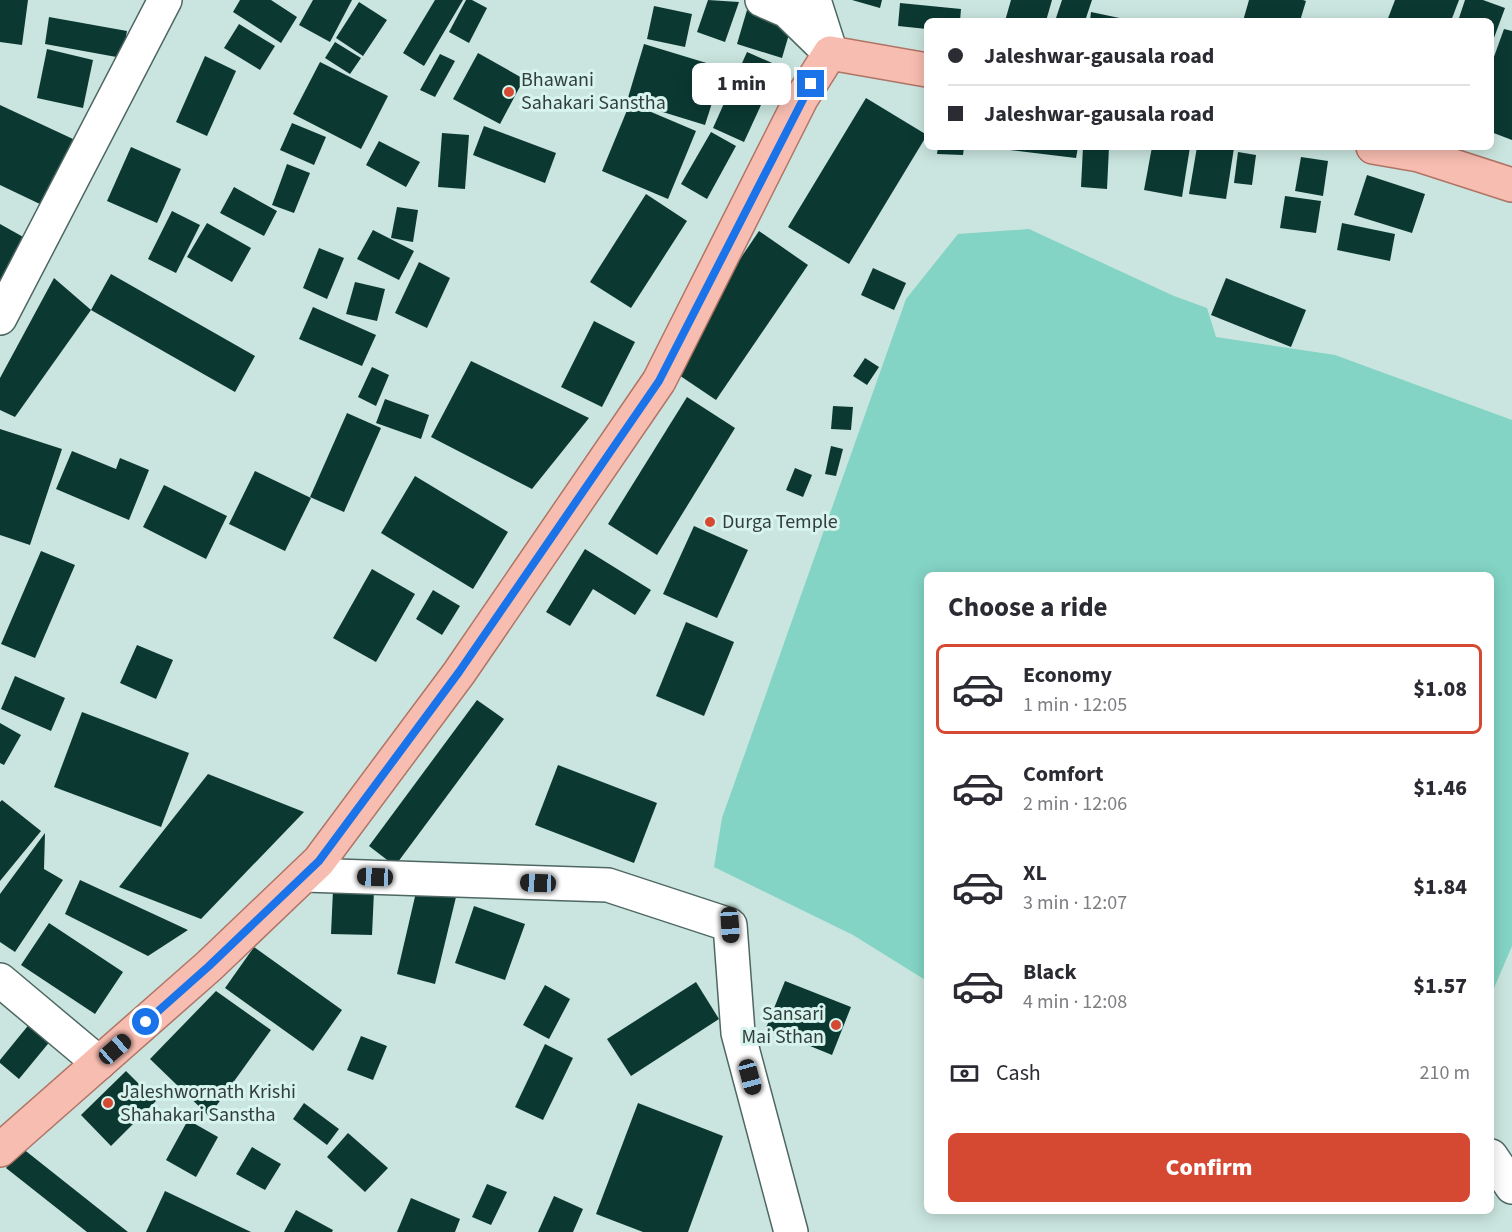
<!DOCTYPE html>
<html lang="en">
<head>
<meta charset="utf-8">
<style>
  :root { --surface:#fff; --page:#f2f2f3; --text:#2b2b33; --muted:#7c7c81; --line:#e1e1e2; --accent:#d54932 }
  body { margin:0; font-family:"Source Sans 3",sans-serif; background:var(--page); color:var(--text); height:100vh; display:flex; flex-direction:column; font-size:22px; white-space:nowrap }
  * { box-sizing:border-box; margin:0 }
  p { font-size:20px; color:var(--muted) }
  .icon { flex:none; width:33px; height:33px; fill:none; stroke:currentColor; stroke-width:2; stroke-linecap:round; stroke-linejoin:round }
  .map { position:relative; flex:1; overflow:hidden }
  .drawer { position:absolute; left:924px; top:572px; width:570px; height:642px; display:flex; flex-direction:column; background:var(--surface); border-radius:9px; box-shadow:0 3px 15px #0003 }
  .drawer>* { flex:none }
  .top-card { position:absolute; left:924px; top:18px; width:570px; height:132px; border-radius:9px; box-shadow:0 3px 15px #0003; display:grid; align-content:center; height:132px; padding:0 24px; background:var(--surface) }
  .end { position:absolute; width:27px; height:27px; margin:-14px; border:8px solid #1a73e8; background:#fff; box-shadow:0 0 0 3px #fff }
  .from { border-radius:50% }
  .bubble { position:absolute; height:42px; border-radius:9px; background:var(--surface); box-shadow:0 3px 15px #0003; font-size:20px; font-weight:800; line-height:42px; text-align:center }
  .car { position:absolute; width:18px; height:36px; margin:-18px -9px; border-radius:8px; box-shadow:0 0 4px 2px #0007; background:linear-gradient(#222 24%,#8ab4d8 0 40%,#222 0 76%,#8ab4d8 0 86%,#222 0) }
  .top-card b { display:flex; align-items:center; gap:21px; height:57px; font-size:22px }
  .top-card b+b { border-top:2px solid var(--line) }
  .top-card i { width:15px; height:15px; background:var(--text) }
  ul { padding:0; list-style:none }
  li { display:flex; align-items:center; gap:18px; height:90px; margin:0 12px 9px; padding:0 12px; border:3px solid transparent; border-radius:9px }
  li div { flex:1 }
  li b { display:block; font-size:22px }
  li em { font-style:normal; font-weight:800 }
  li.on { border-color:var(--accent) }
  li>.icon { width:54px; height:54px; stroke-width:1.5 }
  h2 { padding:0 24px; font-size:27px; line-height:72px }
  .pay { display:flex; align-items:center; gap:15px; height:66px; padding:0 24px; font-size:22px }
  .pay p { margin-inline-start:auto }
  .button { display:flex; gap:12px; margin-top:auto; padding:12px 24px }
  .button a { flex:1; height:69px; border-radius:9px; background:var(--accent); color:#fff; font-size:24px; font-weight:800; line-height:69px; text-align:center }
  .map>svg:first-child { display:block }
  .water { fill:#83d4c5 }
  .building { fill:#0b3932 }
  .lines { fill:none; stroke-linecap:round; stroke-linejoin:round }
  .minor-casing { stroke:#4f6762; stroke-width:36 }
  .major-casing { stroke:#b07466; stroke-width:36 }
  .minor { stroke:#fff; stroke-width:33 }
  .major { stroke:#f8bdb1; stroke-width:33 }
  .route { stroke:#1a73e8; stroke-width:8 }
  .poi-dot { fill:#d54932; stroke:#d7f3ed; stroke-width:2 }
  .labels { text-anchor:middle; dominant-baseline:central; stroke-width:6; stroke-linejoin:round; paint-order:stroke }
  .poi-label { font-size:20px; fill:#333e3c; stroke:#d7f3ed; text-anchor:start }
</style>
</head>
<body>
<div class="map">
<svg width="1512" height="1232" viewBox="0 0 1512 1232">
  <rect width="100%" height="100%" fill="#cae5df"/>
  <path class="water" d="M1029 229 1174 296 1207 308 1216 337 1335 355 1512 420V946L1491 995V574H927V981L853 935 714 867 722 818 906 299 958 234Z"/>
  <g class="building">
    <path d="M0 0H28L22 45 0 42Z"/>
    <path d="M240 0H271L297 17 281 43 233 12Z"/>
    <path d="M313 0H352L330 42 299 25Z"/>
    <path d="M435 0H463L424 66 403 53Z"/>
    <path d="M466 0H472L487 8 469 43 449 32Z"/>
    <path d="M708 0 739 2 725 42 697 32Z"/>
    <path d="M852 0H882L880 8Z"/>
    <path d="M1011 0H1052L1046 21H1005Z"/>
    <path d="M1062 0H1092L1085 21H1055Z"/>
    <path d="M1249 0H1303L1306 1 1300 21H1243Z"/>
    <path d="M1395 0H1459L1451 21H1387Z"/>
    <path d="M1465 0H1483L1505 8 1491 46V21H1458Z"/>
    <path d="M359 2 387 20 363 56 336 38Z"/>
    <path d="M900 3 961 9 960 21H927V29L898 26Z"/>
    <path d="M654 6 692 14 685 47 647 39Z"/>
    <path d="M747 10 792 24 782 58 737 44Z"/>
    <path d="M1091 12 1129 20V21H1090Z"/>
    <path d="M49 17 127 31 122 58 45 44Z"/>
    <path d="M239 24 275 46 260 70 224 48Z"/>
    <path d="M1504 29 1512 31V140L1491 132V65Z"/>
    <path d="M335 42 361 58 350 74 325 58Z"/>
    <path d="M644 44 723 68 705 125 627 101Z"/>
    <path d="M47 49 93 60 83 108 37 98Z"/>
    <path d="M747 52 779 66 744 142 713 128Z"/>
    <path d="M478 53 524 79 500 124 453 99Z"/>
    <path d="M440 54 455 61 435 97 420 90Z"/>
    <path d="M205 56 236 71 207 136 176 122Z"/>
    <path d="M320 62 388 96 361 149 293 114Z"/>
    <path d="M866 98 927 135 849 264 788 227Z"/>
    <path d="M630 103 696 131 668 199 602 171Z"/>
    <path d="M0 105 73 139 42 205 0 185Z"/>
    <path d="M292 123 326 137 314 165 280 150Z"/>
    <path d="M484 126 556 153 545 183 473 155Z"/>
    <path d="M711 132 736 146 707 199 681 184Z"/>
    <path d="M442 133 469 135 465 189 438 187Z"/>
    <path d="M379 141 420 162 406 187 366 165Z"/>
    <path d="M131 147 181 169 157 223 107 201Z"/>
    <path d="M938 147H964L963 155 937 154Z"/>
    <path d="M985 147H1078L1076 158Z"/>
    <path d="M1083 147H1109L1107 189 1081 187Z"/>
    <path d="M1152 147H1190L1182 197 1144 190Z"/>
    <path d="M1197 147 1234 148 1226 199 1189 194Z"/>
    <path d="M1238 152 1256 155 1252 185 1234 183Z"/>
    <path d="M1301 157 1328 161 1323 196 1295 191Z"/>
    <path d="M287 164 310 173 294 213 272 205Z"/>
    <path d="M1367 175 1425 194 1412 233 1354 215Z"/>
    <path d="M234 187 277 211 264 236 220 213Z"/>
    <path d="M646 194 687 221 631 308 590 282Z"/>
    <path d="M1285 196 1321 201 1316 233 1280 228Z"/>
    <path d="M397 207 418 210 413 242 391 238Z"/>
    <path d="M172 211 200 225 176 273 148 259Z"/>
    <path d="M207 223 251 248 232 282 187 257Z"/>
    <path d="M1342 223 1395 234 1390 261 1337 250Z"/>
    <path d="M0 224 25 238 0 281Z"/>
    <path d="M373 230 414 251 399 280 357 259Z"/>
    <path d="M759 231 808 265 716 400 667 367Z"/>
    <path d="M319 248 344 258 327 299 303 288Z"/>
    <path d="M419 262 450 278 427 328 395 313Z"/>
    <path d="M873 268 906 283 894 310 861 295Z"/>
    <path d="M111 274 255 356 235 392 91 310Z"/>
    <path d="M54 278 91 310 15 417 0 410V378Z"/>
    <path d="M1226 278 1306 310 1291 347 1211 315Z"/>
    <path d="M355 282 385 289 377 321 346 314Z"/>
    <path d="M313 307 376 335 362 366 299 339Z"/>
    <path d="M594 321 635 342 602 407 561 387Z"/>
    <path d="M865 358 879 367 867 385 853 376Z"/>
    <path d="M471 361 589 418 532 489 431 437Z"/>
    <path d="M372 367 389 375 376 406 358 397Z"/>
    <path d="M687 397 735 428 657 555 608 524Z"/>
    <path d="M385 399 429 415 421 439 376 423Z"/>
    <path d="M833 406 853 407 851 430 831 429Z"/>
    <path d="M347 413 381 428 344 512 310 497Z"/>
    <path d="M0 429 62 449 30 545 0 535Z"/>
    <path d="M831 446 843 449 836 476 825 474Z"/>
    <path d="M72 451 116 469 120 458 149 470 129 520 56 489Z"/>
    <path d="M795 468 812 475 803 497 786 490Z"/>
    <path d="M255 471 311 498 285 551 229 524Z"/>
    <path d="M415 476 508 532 473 589 381 533Z"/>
    <path d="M164 485 227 516 206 559 143 527Z"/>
    <path d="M694 526 748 550 717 618 663 594Z"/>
    <path d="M585 549 651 590 635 615 593 589 570 626 546 612Z"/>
    <path d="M41 551 75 565 35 658 1 644Z"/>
    <path d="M372 569 415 594 376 662 333 638Z"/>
    <path d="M433 590 460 606 442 635 416 619Z"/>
    <path d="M686 622 734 642 704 716 656 696Z"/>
    <path d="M137 645 173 660 156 699 120 683Z"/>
    <path d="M15 676 65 698 51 731 1 709Z"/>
    <path d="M477 700 504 719 395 866 369 846Z"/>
    <path d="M82 712 189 753 161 827 54 787Z"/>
    <path d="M0 723 21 735 4 765 0 763Z"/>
    <path d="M558 765 657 803 634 863 535 825Z"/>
    <path d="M208 774 304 812 201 919 119 887Z"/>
    <path d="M2 800 41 831 0 881V802Z"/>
    <path d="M45 833 44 869 63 880 15 952 0 942V894Z"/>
    <path d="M80 880 188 930 148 956 65 914Z"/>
    <path d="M417 888 456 897 435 984 397 974Z"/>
    <path d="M333 890 374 891 372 935 331 934Z"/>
    <path d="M474 906 525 924 505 980 455 963Z"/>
    <path d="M49 923 123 972 95 1014 21 965Z"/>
    <path d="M254 947 342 1010 313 1051 225 988Z"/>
    <path d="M785 981 851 1007 832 1055 766 1028Z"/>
    <path d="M696 982 719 1019 631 1076 607 1039Z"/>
    <path d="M545 985 570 999 549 1039 523 1025Z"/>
    <path d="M216 991 271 1030 209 1116 150 1059Z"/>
    <path d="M31 1022 52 1039 19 1079 0 1063V1060Z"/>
    <path d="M361 1036 387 1046 373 1080 347 1070Z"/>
    <path d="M545 1044 573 1058 543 1120 515 1107Z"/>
    <path d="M126 1071 156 1101 111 1146 81 1115Z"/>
    <path d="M304 1103 339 1129 327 1145 293 1119Z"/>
    <path d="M638 1103 723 1136 688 1232H643L596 1214Z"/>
    <path d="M188 1120 218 1137 196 1177 166 1160Z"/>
    <path d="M348 1133 388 1168 365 1192 327 1157Z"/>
    <path d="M252 1147 281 1164 265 1190 236 1174Z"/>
    <path d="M22 1148 128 1232H87L6 1168Z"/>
    <path d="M487 1184 507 1192 491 1225 472 1217Z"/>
    <path d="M165 1191 251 1232H146Z"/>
    <path d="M554 1196 583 1209 573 1232H538Z"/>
    <path d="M411 1198 460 1219 455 1232H397Z"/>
    <path d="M296 1210 333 1230 332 1232H284Z"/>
  </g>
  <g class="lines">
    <defs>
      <g id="minor">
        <path d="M762 0 787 11 830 53"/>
        <path d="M814 0 830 50"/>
        <path d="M0 318 165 0"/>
        <path d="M305 875 608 885 730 925 738 1033 791 1232"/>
        <path d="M0 980 99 1063"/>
        <path d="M1491 1156 1512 1187"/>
      </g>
      <g id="major">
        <path d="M1373 147 1419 155 1512 185"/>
        <path d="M0 1150 209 966 319 861 459 673 659 381 801 99 830 53 927 70"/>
      </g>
    </defs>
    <use href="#minor" class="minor-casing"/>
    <use href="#major" class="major-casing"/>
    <use href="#minor" class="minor"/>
    <use href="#major" class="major"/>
  </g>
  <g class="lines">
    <path class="route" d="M146 1022 209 966 319 861 459 672 659 381 811 84"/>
  </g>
  <g class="poi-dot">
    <circle cx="509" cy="92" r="6"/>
    <circle cx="710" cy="522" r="6"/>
    <circle cx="836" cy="1025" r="6"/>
    <circle cx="108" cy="1103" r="6"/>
  </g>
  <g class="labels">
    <g class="poi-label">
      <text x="521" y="80">Bhawani<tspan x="521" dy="23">Sahakari Sanstha</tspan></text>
      <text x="722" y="522">Durga Temple</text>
      <text x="824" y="1014" text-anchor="end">Sansari<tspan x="824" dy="23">Mai Sthan</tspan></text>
      <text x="120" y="1092">Jaleshwornath Krishi<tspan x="120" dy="23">Shahakari Sanstha</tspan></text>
    </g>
  </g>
</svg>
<i class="end from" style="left:146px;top:1022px"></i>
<i class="end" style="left:811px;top:84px"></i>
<div class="bubble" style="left:692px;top:63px;width:99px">1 min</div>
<i class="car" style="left:375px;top:877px;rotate:272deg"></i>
<i class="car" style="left:538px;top:883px;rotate:272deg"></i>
<i class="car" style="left:730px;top:925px;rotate:176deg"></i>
<i class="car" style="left:115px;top:1049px;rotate:49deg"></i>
<i class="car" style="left:750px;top:1077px;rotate:165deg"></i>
<div class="top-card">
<b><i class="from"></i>Jaleshwar-gausala road</b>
<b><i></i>Jaleshwar-gausala road</b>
</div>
<section class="drawer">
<h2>Choose a ride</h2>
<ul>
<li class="on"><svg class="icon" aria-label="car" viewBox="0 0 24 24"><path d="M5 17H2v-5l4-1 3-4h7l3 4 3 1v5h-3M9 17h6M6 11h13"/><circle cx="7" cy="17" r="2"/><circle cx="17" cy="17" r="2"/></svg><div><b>Economy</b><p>1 min · 12:05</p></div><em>$1.08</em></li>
<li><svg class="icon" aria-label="car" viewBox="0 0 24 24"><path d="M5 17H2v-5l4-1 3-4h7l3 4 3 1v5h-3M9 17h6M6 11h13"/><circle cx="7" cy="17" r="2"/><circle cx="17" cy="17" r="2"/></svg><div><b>Comfort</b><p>2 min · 12:06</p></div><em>$1.46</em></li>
<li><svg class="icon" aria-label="car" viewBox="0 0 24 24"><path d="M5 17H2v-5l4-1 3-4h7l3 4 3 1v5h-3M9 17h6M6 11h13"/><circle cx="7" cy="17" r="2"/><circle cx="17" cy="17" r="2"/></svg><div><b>XL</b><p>3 min · 12:07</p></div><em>$1.84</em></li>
<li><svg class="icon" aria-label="car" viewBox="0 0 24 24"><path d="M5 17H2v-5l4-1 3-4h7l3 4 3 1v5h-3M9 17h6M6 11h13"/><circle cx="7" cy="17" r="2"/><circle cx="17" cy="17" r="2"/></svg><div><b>Black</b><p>4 min · 12:08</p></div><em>$1.57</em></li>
</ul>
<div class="pay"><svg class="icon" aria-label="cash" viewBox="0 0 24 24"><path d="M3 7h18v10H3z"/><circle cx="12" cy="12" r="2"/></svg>Cash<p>210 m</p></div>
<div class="button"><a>Confirm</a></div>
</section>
</div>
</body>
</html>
